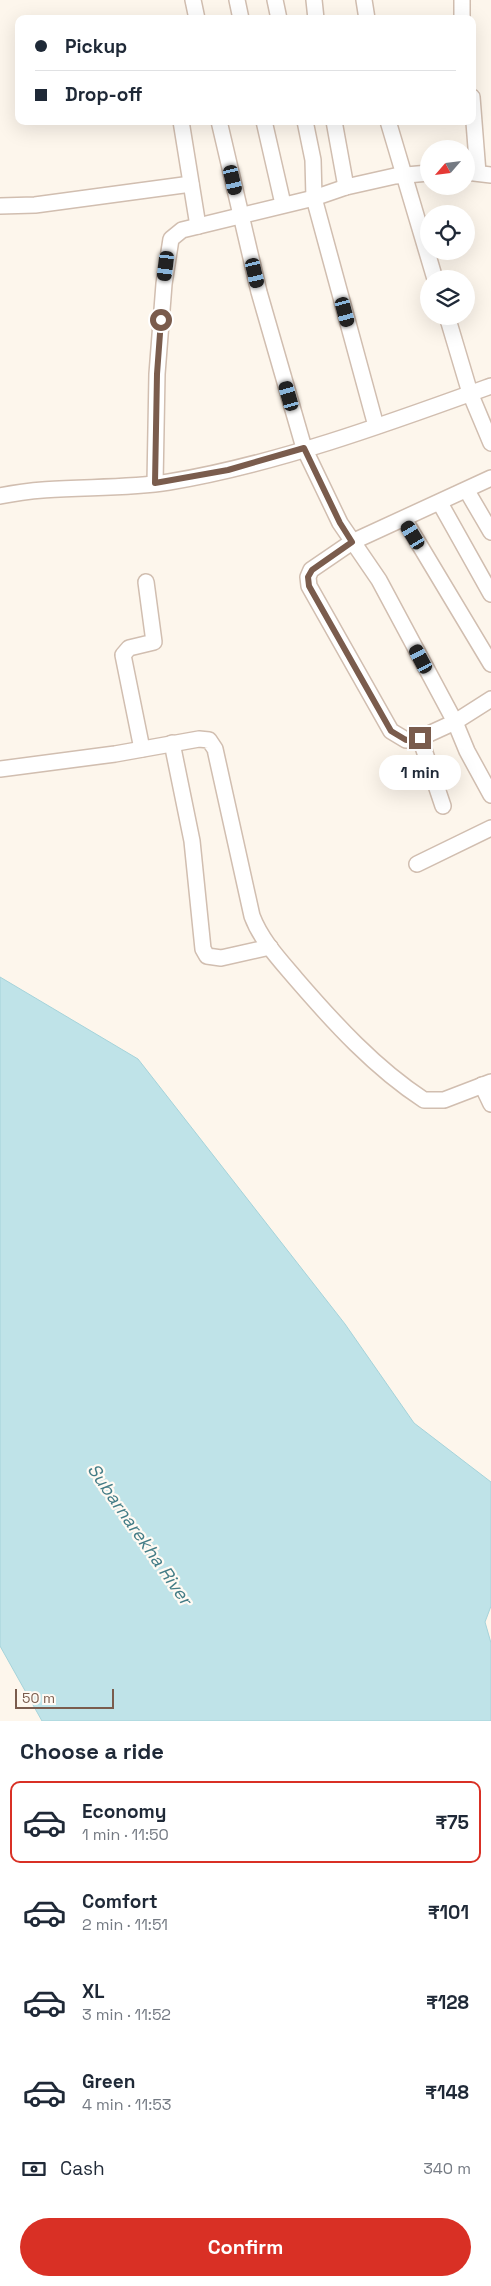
<!DOCTYPE html>
<html lang="en">
<head>
<meta charset="utf-8">
<style>
  :root { --surface:#fff; --page:#f2f2f3; --text:#1f2937; --muted:#747a83; --line:#e0e1e3; --accent:#d93025 }
  body { margin:0; font-family:"Space Grotesk",sans-serif; background:var(--page); color:var(--text); height:100vh; display:flex; flex-direction:column; font-size:19px; white-space:nowrap }
  * { box-sizing:border-box; margin:0 }
  p { font-size:16px; color:var(--muted) }
  .icon { flex:none; width:28px; height:28px; fill:none; stroke:currentColor; stroke-width:2; stroke-linecap:round; stroke-linejoin:round }
  .map { position:relative; height:1721px; overflow:hidden }
  .panel { display:flex; flex-direction:column; background:var(--surface); flex:1 }
  .panel>* { flex:none }
  .hud { position:absolute; left:15px; top:15px; width:461px; height:110px; border-radius:10px; box-shadow:0 5px 20px #0002; display:grid; align-content:center; height:110px; padding:0 20px; background:var(--surface) }
  .needle { width:32px; rotate:242deg }
  .fabs { position:absolute; left:420px; top:140px; display:grid; gap:10px }
  .fabs a { display:grid; place-items:center; width:55px; height:55px; border-radius:50%; background:var(--surface); box-shadow:0 5px 20px #0002; font-size:25px }
  .scale { position:absolute; left:15px; bottom:12px; width:99px; box-sizing:border-box; padding-left:5px; border:2px solid #7a5c4d; border-top:0; font-size:14px; line-height:18px; white-space:nowrap; color:#7a5c4d; -webkit-text-stroke:4px #fffaf3; paint-order:stroke }
  .end { position:absolute; width:22px; height:22px; margin:-11px; border:6px solid #7a5c4d; background:#fff; box-shadow:0 0 0 2px #fff }
  .from { border-radius:50% }
  .bubble { position:absolute; height:35px; border-radius:18px; background:var(--surface); box-shadow:0 5px 20px #0002; font-size:16px; font-weight:800; line-height:35px; text-align:center }
  .car { position:absolute; width:15px; height:30px; margin:-15px -8px; border-radius:6px; box-shadow:0 0 4px 1px #0007; background:linear-gradient(#222 24%,#8ab4d8 0 40%,#222 0 76%,#8ab4d8 0 86%,#222 0) }
  .hud b { display:flex; align-items:center; gap:18px; height:48px; font-size:19px }
  .hud b+b { border-top:1px solid var(--line) }
  .hud i { width:12px; height:12px; background:var(--text) }
  ul { padding:0; list-style:none }
  li { display:flex; align-items:center; gap:15px; height:82px; margin:0 10px 8px; padding:0 10px; border:2px solid transparent; border-radius:10px }
  li div { flex:1 }
  li b { display:block; font-size:19px }
  li em { font-style:normal; font-weight:800 }
  li.on { border-color:var(--accent) }
  li>.icon { width:45px; height:45px; stroke-width:1.5 }
  h2 { padding:0 20px; font-size:22px; line-height:60px }
  .pay { display:flex; align-items:center; gap:12px; height:55px; padding:0 20px; font-size:19px }
  .pay p { margin-inline-start:auto }
  .primary-button { display:flex; gap:10px; margin-top:auto; padding:10px 20px }
  .primary-button a { flex:1; height:58px; border-radius:30px; background:var(--accent); color:#fff; font-size:20px; font-weight:800; line-height:58px; text-align:center }
  .map>svg:first-child { display:block }
  .water { fill:#bfe3e8; stroke:#a5d3da }
  .lines { fill:none; stroke-linecap:round; stroke-linejoin:round }
  .street-casing { stroke:#d1beb0; stroke-width:18 }
  .street { stroke:#fff; stroke-width:15 }
  .route { stroke:#7a5c4d; stroke-width:6 }
  .labels { text-anchor:middle; dominant-baseline:central; stroke-width:4.5; stroke-linejoin:round; paint-order:stroke }
  .water-label { font-size:18px; font-style:italic; fill:#437c86; stroke:#fffaf3 }
</style>
</head>
<body>
<div class="map">
<svg width="491" height="1721" viewBox="0 0 491 1721">
  <rect width="100%" height="100%" fill="#fdf6ec"/>
  <path class="water" d="M0 977 138 1059 345 1324 414 1423 491 1482V1606L485 1622 491 1643V1721H42L0 1646Z"/>
  <g class="lines">
    <defs>
      <g id="street">
        <path d="M193 0 197 19"/>
        <path d="M237 0 241 19"/>
        <path d="M275 0 279 19"/>
        <path d="M314 0 316 19"/>
        <path d="M364 0 367 19"/>
        <path d="M462 0V19"/>
        <path d="M472 97 478 173"/>
        <path d="M181 121 198 226"/>
        <path d="M219 121 259 292 304 448 340 523 379 580 455 722 420 738 406 740 391 731 309 586 308 577 311 570 352 542 491 478"/>
        <path d="M264 121 283 204"/>
        <path d="M305 121 313 160 314 198 376 426"/>
        <path d="M334 121 346 187"/>
        <path d="M388 121 435 279"/>
        <path d="M466 172 491 175"/>
        <path d="M0 206 35 205 191 184"/>
        <path d="M447 316 470 393 491 443"/>
        <path d="M155 483 157 374 164 284 171 239 182 230 314 198 346 187 395 176 429 173"/>
        <path d="M467 491 491 532"/>
        <path d="M0 496C56 484 113 491 169 482 277 464 389 423 491 386"/>
        <path d="M440 503 491 594"/>
        <path d="M404 519 491 664"/>
        <path d="M491 699 455 722 467 751 491 795"/>
        <path d="M420 738 443 806"/>
        <path d="M172 743 192 841 203 949 207 956 221 958 270 947"/>
        <path d="M142 749 123 655 129 648 154 642 146 582"/>
        <path d="M0 769 115 754 199 739 209 740 215 749 252 916C261 940 279 959 296 979 334 1023 375 1068 424 1100H444L491 1082"/>
        <path d="M417 864 491 828"/>
        <path d="M482 1085 491 1104"/>
      </g>
    </defs>
    <use href="#street" class="street-casing"/>
    <use href="#street" class="street"/>
  </g>
  <g class="lines">
    <path class="route" d="M161 320 157 374 155 483 228 470 304 448 340 523 352 542 312 570 308 577 309 586 391 731 406 740 420 738"/>
  </g>
  <g class="labels">
    <g class="water-label">
      <text transform="translate(140 1534) rotate(55)">Subarnarekha River</text>
    </g>
  </g>
</svg>
<div class="fabs">
<a><svg class="needle" viewBox="-14 -14 28 28"><path d="M0-13l5 13h-10z" fill="#e53935"/><path d="M0 13l5-13h-10z" fill="#747a83"/></svg></a>
<a><svg class="icon" aria-label="locate" viewBox="0 0 24 24"><circle cx="12" cy="12" r="6"/><path d="M12 2v4M12 18v4M2 12h4M18 12h4"/></svg></a>
<a><svg class="icon" aria-label="layers" viewBox="0 0 24 24"><path d="M12 4l9 5-9 5-9-5zM3 14l9 5 9-5"/></svg></a>
</div>
<div class="scale">50 m</div>
<i class="end from" style="left:161px;top:320px"></i>
<i class="end" style="left:420px;top:738px"></i>
<div class="bubble" style="left:379px;top:755px;width:82px">1 min</div>
<i class="car" style="left:233px;top:180px;rotate:167deg"></i>
<i class="car" style="left:166px;top:266px;rotate:187deg"></i>
<i class="car" style="left:255px;top:273px;rotate:167deg"></i>
<i class="car" style="left:345px;top:312px;rotate:165deg"></i>
<i class="car" style="left:289px;top:396px;rotate:344deg"></i>
<i class="car" style="left:413px;top:535px;rotate:329deg"></i>
<i class="car" style="left:421px;top:659px;rotate:332deg"></i>
<div class="hud">
<b><i class="from"></i>Pickup</b>
<b><i></i>Drop-off</b>
</div>
</div>
<section class="panel">
<h2>Choose a ride</h2>
<ul>
<li class="on"><svg class="icon" aria-label="car" viewBox="0 0 24 24"><path d="M5 17H2v-5l4-1 3-4h7l3 4 3 1v5h-3M9 17h6M6 11h13"/><circle cx="7" cy="17" r="2"/><circle cx="17" cy="17" r="2"/></svg><div><b>Economy</b><p>1 min · 11:50</p></div><em>₹75</em></li>
<li><svg class="icon" aria-label="car" viewBox="0 0 24 24"><path d="M5 17H2v-5l4-1 3-4h7l3 4 3 1v5h-3M9 17h6M6 11h13"/><circle cx="7" cy="17" r="2"/><circle cx="17" cy="17" r="2"/></svg><div><b>Comfort</b><p>2 min · 11:51</p></div><em>₹101</em></li>
<li><svg class="icon" aria-label="car" viewBox="0 0 24 24"><path d="M5 17H2v-5l4-1 3-4h7l3 4 3 1v5h-3M9 17h6M6 11h13"/><circle cx="7" cy="17" r="2"/><circle cx="17" cy="17" r="2"/></svg><div><b>XL</b><p>3 min · 11:52</p></div><em>₹128</em></li>
<li><svg class="icon" aria-label="car" viewBox="0 0 24 24"><path d="M5 17H2v-5l4-1 3-4h7l3 4 3 1v5h-3M9 17h6M6 11h13"/><circle cx="7" cy="17" r="2"/><circle cx="17" cy="17" r="2"/></svg><div><b>Green</b><p>4 min · 11:53</p></div><em>₹148</em></li>
</ul>
<div class="pay"><svg class="icon" aria-label="cash" viewBox="0 0 24 24"><path d="M3 7h18v10H3z"/><circle cx="12" cy="12" r="2"/></svg>Cash<p>340 m</p></div>
<div class="primary-button"><a>Confirm</a></div>
</section>
</body>
</html>
